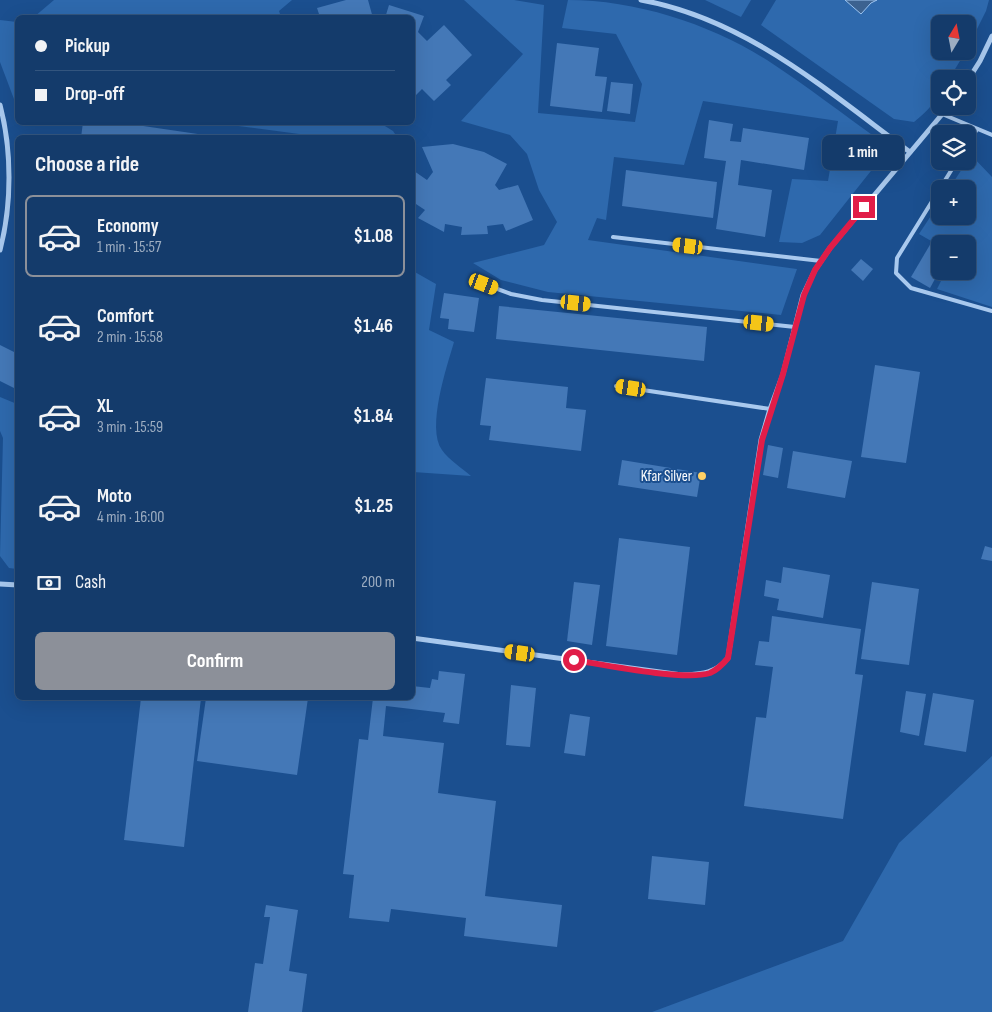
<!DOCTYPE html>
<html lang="en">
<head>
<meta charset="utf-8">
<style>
  :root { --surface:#143b6b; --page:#214673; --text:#f1f3f6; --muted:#9dadc1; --line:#33557e; --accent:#8c9099 }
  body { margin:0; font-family:"Sofia Sans Condensed",sans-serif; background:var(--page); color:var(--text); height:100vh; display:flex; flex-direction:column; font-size:19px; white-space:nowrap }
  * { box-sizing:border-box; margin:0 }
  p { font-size:16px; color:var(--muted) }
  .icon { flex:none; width:28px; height:28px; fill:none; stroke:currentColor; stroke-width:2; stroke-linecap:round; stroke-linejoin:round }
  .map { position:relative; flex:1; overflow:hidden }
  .panel { position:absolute; left:15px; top:135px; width:400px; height:565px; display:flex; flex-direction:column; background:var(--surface); border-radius:8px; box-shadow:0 5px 20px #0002,0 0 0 1px var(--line) }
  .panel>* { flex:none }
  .banner { position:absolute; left:15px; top:15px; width:400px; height:110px; border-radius:8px; box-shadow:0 5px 20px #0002,0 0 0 1px var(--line); display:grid; align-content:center; height:110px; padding:0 20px; background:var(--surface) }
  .needle { width:32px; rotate:10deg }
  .fabs { position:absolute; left:931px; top:15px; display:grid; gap:10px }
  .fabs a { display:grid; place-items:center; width:45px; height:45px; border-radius:8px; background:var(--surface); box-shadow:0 5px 20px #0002,0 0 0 1px var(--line); font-size:25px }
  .end { position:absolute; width:22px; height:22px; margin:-11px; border:6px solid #e11d48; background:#fff; box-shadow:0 0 0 2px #fff }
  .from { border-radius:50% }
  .bubble { position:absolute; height:35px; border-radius:8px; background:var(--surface); box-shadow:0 5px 20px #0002,0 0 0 1px var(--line); font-size:16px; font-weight:700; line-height:35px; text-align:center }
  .car { position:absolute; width:15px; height:30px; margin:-15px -8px; border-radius:6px; box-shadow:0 0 4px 1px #0007; background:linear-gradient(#f5c518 24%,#345 0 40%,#f5c518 0 76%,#345 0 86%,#f5c518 0) }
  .banner b { display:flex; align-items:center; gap:18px; height:48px; font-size:19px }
  .banner b+b { border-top:1px solid var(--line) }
  .banner i { width:12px; height:12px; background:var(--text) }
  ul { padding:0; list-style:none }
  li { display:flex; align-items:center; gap:15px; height:82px; margin:0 10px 8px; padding:0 10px; border:2px solid transparent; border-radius:8px }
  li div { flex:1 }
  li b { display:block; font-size:19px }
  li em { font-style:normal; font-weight:700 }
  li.current { border-color:var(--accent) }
  li>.icon { width:45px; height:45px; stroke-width:1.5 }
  h2 { padding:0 20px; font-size:22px; line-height:60px }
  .pay { display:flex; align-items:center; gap:12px; height:55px; padding:0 20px; font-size:19px }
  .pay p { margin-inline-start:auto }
  .cta { display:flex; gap:10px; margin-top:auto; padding:10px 20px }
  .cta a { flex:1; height:58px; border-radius:8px; background:var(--accent); color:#fff; font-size:20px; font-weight:700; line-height:58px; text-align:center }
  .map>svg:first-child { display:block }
  .green { fill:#2e69ad }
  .water { fill:#3c6290; stroke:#9cc4f0 }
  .building { fill:#4478b7 }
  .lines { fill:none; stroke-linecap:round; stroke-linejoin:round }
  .lane { stroke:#a9c9ee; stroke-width:4 }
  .street { stroke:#a9c9ee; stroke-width:5 }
  .route { stroke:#e11d48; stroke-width:6 }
  .poi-dot { fill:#ffd166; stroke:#1b4f8f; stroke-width:2 }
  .labels { text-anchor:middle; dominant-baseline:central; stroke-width:4; stroke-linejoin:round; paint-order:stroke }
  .poi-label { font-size:15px; fill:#fff; stroke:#1b4f8f; text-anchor:end }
</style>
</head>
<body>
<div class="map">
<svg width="992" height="1012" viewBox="0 0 992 1012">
  <rect width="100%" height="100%" fill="#1b4f8f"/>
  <g class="green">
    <path d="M54 0H292L279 11 281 17 108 18 83 15 81 18 34 17Z"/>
    <path d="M464 0H514L544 5 538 113 635 122 642 84 616 34 562 28 568 0C636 0 710 24 767 60 807 86 844 115 882 142L886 152 820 235 802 243 779 242 792 179 828 181 838 121 703 101 684 165 614 157 606 220 597 218 588 240 797 269 781 315 548 292 501 280 473 263 544 245 557 222 539 190 527 154 510 135 461 121 523 54Z"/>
    <path d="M705 0H751L741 17Z"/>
    <path d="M776 0H989L986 11 968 47V24H940V51H966L949 79H940C940 99 929 110 914 122L894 119 761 25Z"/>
    <path d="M0 20 17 22V107L0 62Z"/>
    <path d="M215 123H380L393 131 397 137H307V135Z"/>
    <path d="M971 155 992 177V307L937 289 946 271H968V244H940V246L919 234 940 202V216H968V189H949Z"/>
    <path d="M413 271 436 284 429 330 454 342C447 366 426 428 442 450 449 460 462 468 471 476L413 472Z"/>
    <path d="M0 397 17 404V569L9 568 0 556 3 438 0 431Z"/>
    <path d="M992 756V1012H652L843 941 899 843Z"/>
  </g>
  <path class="water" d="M845 0H877L871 3 861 14Z"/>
  <g class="building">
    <path d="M346 0H368L373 18H309L319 14 317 8Z"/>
    <path d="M389 5 424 16 418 32 427 41 444 25 472 55 446 80 451 85 434 101 422 89 416 95 412 91V18H385Z"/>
    <path d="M557 43 599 48 595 76 607 77 602 112 550 106Z"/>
    <path d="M611 82 633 84 630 114 607 111Z"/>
    <path d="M709 120 733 124 730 141 741 142 743 128 809 138 804 170 741 160 738 185 772 190 765 237 716 229 726 161 704 158Z"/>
    <path d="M83 122H116L225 138H81Z"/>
    <path d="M453 144 484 152 507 164 495 185 499 190 518 185 533 220 506 231 503 224 487 226 488 234 461 235 462 227 445 224 444 232 418 218 425 210 416 204 412 210V173L414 171 427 180 433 172 422 147Z"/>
    <path d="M626 170 717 182 713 218 622 206Z"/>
    <path d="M931 243 940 248V270L930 288 911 277Z"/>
    <path d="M861 259 873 269 863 281 851 270Z"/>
    <path d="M444 293 479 298 474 332 448 329 449 319 440 318Z"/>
    <path d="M499 306 707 327 704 361 496 339Z"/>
    <path d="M0 345 18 354V390L0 381Z"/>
    <path d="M875 365 920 372 906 463 861 457Z"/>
    <path d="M486 378 568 387 566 408 586 410 581 451 489 440 491 426 480 425Z"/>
    <path d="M768 445 783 448 778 478 763 475Z"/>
    <path d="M793 451 852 461 845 498 787 488Z"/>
    <path d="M622 460 701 473 697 497 618 485Z"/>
    <path d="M619 538 690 547 677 655 606 646Z"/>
    <path d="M985 546 992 548V561L981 559Z"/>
    <path d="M783 567 830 575 823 618 777 610 779 599 764 596 766 580 781 583Z"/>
    <path d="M574 582 600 585 592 645 567 641Z"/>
    <path d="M872 582 919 589 909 665 861 659Z"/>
    <path d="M772 616 861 629 855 674 863 675 843 819 744 806 756 717 766 718 773 667 755 665 759 641 769 642Z"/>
    <path d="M439 671 465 674 459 724 443 722 445 713 386 706 383 736 444 743 438 793 496 801 485 896 562 905 557 947 464 936 466 918 391 909 389 922 349 918 354 875 343 874 359 739 368 740 373 698H412V686L430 688 432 679 438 680Z"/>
    <path d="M511 685 536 688 530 747 506 745Z"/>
    <path d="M906 691 926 694 919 736 900 732Z"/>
    <path d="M933 693 974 700 966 752 924 745Z"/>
    <path d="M141 698H201L184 847 124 840Z"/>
    <path d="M206 698H308L297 775 197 761Z"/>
    <path d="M570 714 590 717 585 756 564 753Z"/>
    <path d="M652 856 709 862 705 905 648 899Z"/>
    <path d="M266 905 298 910 289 971 307 974 302 1012H248L255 963 263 964 270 917H264Z"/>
  </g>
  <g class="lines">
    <g class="lane">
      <path d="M942 114 992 135"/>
      <path d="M968 145 977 129"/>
      <path d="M957 161 897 258 896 273 911 288 992 311"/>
      <path d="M613 237 821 261"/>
      <path d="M484 284 511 294 542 300 795 327"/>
      <path d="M616 386 770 409"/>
    </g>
    <g class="street">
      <path d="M641 0C746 19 826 90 910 152"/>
      <path d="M968 80 980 61 992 36"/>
      <path d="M0 105C12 150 12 205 0 250"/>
      <path d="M0 584 18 585"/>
      <path d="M412 638 682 675C701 674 715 674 728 658L761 440 770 409 783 374 803 295 815 270 830 248 949 106"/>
    </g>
  </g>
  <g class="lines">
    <path class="route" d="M574 660C605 665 684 681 710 673 717 670 723 664 728 658L762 440 783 374 804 295 815 270 830 248 864 207"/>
  </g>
  <circle class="poi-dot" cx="702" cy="476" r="5"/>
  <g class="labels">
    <g class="poi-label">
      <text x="692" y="476">Kfar Silver</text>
    </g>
  </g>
</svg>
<div class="fabs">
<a><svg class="needle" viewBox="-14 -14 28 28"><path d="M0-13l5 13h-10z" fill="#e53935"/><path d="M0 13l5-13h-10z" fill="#9dadc1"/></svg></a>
<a><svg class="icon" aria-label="locate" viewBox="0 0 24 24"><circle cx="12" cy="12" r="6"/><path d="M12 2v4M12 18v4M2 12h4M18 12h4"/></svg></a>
<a><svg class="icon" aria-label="layers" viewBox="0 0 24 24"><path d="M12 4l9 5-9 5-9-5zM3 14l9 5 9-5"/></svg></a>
<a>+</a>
<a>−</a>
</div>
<i class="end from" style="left:574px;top:660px"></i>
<i class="end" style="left:864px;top:207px"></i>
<div class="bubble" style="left:822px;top:135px;width:82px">1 min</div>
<i class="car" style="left:688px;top:246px;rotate:277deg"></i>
<i class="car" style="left:484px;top:284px;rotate:111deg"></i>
<i class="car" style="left:576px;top:303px;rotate:96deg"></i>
<i class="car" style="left:759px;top:323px;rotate:96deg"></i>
<i class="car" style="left:631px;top:388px;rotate:279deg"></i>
<i class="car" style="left:520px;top:653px;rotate:278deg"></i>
<div class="banner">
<b><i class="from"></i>Pickup</b>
<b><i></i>Drop-off</b>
</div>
<section class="panel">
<h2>Choose a ride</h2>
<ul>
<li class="current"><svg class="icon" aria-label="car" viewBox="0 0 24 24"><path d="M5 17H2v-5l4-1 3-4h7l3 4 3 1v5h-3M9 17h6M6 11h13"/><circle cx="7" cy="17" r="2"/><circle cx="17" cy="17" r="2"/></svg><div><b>Economy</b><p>1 min · 15:57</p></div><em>$1.08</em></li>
<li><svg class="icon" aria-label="car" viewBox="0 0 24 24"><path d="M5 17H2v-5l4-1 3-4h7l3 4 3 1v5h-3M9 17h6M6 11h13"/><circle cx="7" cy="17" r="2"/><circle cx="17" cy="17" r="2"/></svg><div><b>Comfort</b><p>2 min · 15:58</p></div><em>$1.46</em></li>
<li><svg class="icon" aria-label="car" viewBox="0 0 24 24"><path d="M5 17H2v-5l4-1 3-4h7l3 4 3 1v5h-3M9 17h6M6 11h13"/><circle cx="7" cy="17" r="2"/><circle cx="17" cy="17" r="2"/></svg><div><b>XL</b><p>3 min · 15:59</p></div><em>$1.84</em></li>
<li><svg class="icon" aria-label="car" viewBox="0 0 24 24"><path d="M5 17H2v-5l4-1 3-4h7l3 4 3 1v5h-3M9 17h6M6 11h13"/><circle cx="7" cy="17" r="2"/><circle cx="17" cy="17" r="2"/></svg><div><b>Moto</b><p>4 min · 16:00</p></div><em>$1.25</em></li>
</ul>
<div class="pay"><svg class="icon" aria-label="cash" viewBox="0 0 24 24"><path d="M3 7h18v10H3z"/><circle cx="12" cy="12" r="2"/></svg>Cash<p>200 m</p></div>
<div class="cta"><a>Confirm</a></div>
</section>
</div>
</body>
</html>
